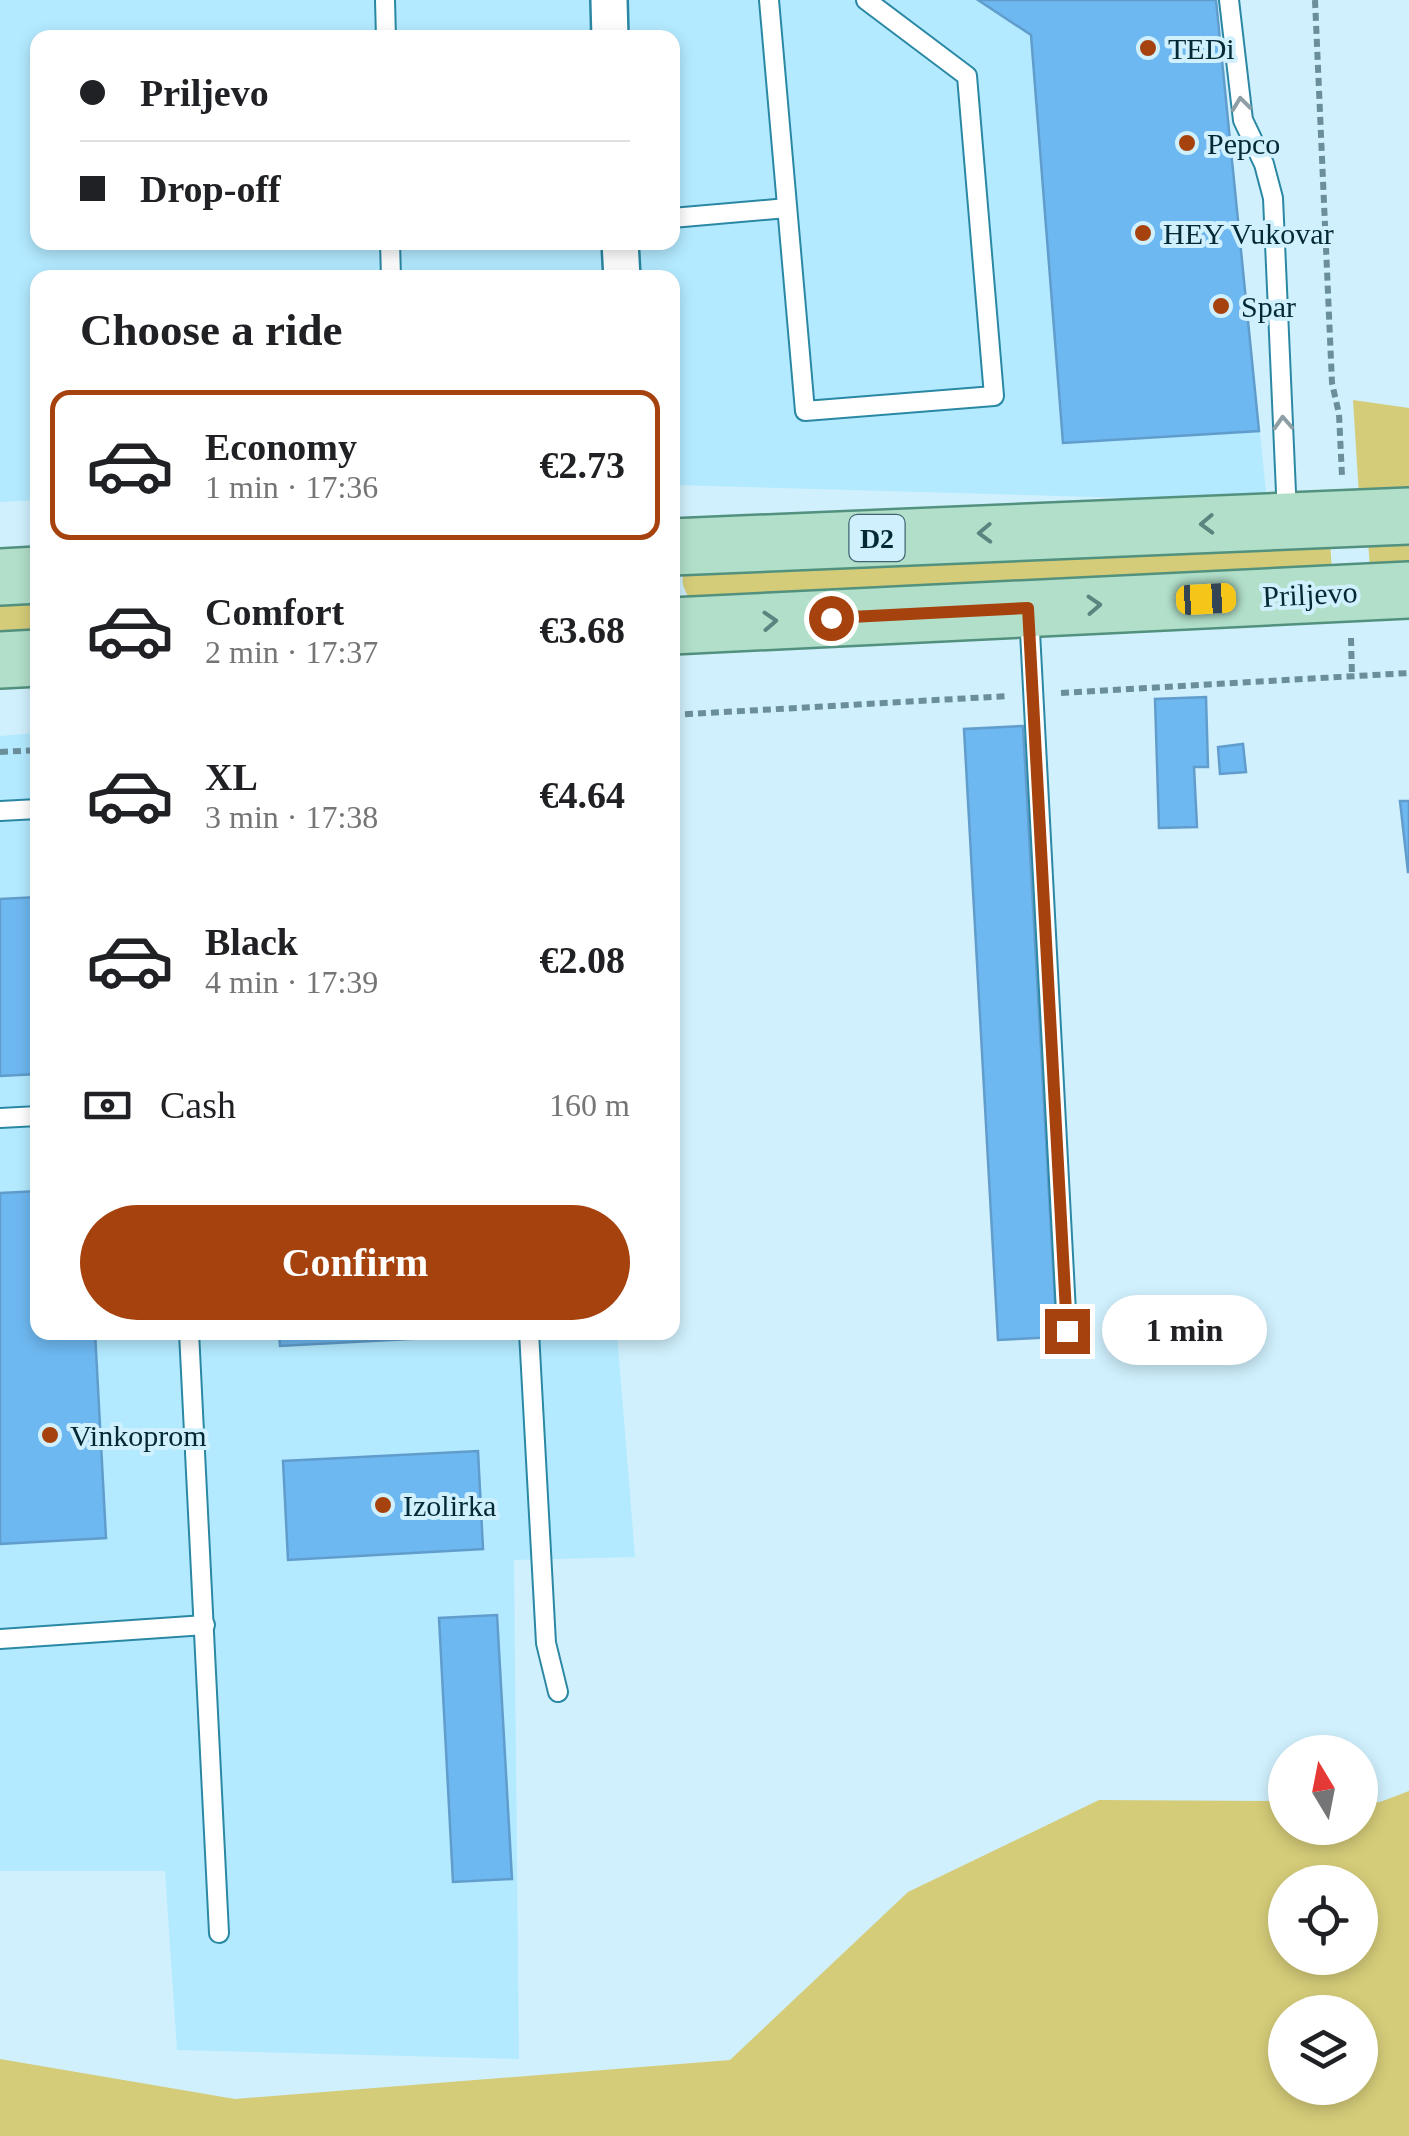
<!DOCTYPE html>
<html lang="en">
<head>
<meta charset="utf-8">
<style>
  :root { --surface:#fff; --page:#f6f6f6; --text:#202124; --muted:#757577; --line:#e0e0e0; --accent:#a6420d }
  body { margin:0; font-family:"Times New Roman",serif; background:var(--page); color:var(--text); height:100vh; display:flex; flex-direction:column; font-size:38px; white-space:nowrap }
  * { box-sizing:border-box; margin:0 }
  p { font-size:32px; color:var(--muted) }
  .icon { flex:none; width:55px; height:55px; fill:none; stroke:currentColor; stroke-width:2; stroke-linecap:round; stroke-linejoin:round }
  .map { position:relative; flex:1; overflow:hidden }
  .panel { position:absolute; left:30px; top:270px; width:650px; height:1070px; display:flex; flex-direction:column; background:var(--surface); border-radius:20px; box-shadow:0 5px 15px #0003 }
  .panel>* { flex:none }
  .hud { position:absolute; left:30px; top:30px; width:650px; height:220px; border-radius:20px; box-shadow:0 5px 15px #0003; display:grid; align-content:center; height:220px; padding:0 50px; background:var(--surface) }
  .needle { width:65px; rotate:350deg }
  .tools { position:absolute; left:1268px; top:1735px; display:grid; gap:20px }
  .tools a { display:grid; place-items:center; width:110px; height:110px; border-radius:50%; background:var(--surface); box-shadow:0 5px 15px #0003; font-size:50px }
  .end { position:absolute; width:45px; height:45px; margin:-22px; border:12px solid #a6420d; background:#fff; box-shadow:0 0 0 5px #fff }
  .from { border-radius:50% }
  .bubble { position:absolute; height:70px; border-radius:35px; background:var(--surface); box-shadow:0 5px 15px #0003; font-size:32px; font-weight:700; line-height:70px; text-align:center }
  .car { position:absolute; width:30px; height:60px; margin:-30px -15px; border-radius:12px; box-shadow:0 0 8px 2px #0007; background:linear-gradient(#f5c518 24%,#345 0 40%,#f5c518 0 76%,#345 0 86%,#f5c518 0) }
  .hud b { display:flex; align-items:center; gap:35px; height:95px; font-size:38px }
  .hud b+b { border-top:2px solid var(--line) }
  .hud i { width:25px; height:25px; background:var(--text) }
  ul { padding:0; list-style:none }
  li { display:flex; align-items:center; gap:30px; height:150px; margin:0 20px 15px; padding:0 30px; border:5px solid transparent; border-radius:20px }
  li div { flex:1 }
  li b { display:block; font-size:38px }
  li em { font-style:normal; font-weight:700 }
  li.active { border-color:var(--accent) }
  li>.icon { width:90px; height:90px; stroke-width:1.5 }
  h2 { padding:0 50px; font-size:45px; line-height:120px }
  .pay { display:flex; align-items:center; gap:25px; height:110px; padding:0 50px; font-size:38px }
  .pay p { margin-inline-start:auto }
  .primary-button { display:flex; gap:20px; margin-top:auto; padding:20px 50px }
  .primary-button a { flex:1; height:115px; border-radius:60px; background:var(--accent); color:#fff; font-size:40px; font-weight:700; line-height:115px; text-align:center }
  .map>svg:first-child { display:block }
  .built { fill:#b3eaff; fill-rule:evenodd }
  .green { fill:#d5cc79; fill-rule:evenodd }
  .building { fill:#6eb8f1; stroke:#609dcc; stroke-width:2.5 }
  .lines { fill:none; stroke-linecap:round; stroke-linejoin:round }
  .service-casing { stroke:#2b88a4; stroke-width:22 }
  .minor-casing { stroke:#2b88a4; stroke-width:40 }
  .primary-casing { stroke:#52917e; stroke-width:60 }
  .path { stroke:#6b8e9b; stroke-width:6; stroke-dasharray:8 5; stroke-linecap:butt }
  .service { stroke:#fff; stroke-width:18 }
  .minor { stroke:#fff; stroke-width:35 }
  .primary { stroke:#b1dfc9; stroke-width:55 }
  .oneway { stroke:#8d9fa4 }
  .oneway2 { stroke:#5a847f }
  .route { stroke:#a6420d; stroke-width:12 }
  .poi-dot { fill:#a6420d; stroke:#d0f0fd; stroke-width:4 }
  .labels { text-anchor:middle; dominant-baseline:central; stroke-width:8; stroke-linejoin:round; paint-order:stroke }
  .shield { fill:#d0f0fd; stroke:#406571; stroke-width:2.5 }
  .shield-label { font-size:28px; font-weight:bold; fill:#022935 }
  .poi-label { font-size:30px; fill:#022935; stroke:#d0f0fd; text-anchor:start }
  .street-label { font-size:30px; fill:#022935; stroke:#d0f0fd }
</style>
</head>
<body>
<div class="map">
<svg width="1409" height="2136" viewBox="0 0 1409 2136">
  <rect width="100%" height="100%" fill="#d0f0fd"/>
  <g class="built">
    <path d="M0 0H1216L1267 502 673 485 672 278H38L37 500 0 502ZM38 38H672V242H38Z"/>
    <path d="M37 733 38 1332 617 1333 635 1557 514 1560 519 2059 177 2050 165 1871H0V736Z"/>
  </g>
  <g class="green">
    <path d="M1353 400 1409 408V494L1359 496Z"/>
    <path d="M1409 537V568L1370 570 1368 539Z"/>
    <path d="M1330 541 1332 572 691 601C685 591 680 584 684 571Z"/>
    <path d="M37 597V637L0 640V598Z"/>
    <path d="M1409 1791V2136H0V2059L235 2099 730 2060 908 1892 1099 1800 1285 1801V1828H1360V1802H1380ZM1360 1882V1958H1285V1882ZM1360 2012V2088H1285V2012Z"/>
  </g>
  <g class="building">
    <path d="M978 0H1216L1259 431 1063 443 1031 35Z"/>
    <path d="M1206 697 1208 767H1194L1197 827 1159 828 1155 699Z"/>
    <path d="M1023 726 1057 1337 998 1340 964 729Z"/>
    <path d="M1243 744 1246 772 1220 774 1218 747Z"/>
    <path d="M1400 801H1409V872H1408Z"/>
    <path d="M38 897V1074L0 1076V899Z"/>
    <path d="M38 1191V1332H95L106 1538 0 1544V1193Z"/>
    <path d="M279 1332H464V1336L280 1346Z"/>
    <path d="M478 1451 483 1549 288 1560 283 1461Z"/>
    <path d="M497 1615 512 1879 453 1882 439 1618Z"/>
  </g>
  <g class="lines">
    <defs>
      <g id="service">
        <path d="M385 0 386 38"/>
        <path d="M769 0 805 411 994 396 967 76 866 0"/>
        <path d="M1229 0 1243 120 1264 164 1273 198 1287 515"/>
        <path d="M672 218 787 208"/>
        <path d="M390 242 391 278"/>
        <path d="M1029 613 1067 1331"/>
        <path d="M0 811 38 809"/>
        <path d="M0 1118 38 1116"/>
        <path d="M189 1332 219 1933"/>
        <path d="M529 1332 546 1643 558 1692"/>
        <path d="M0 1639 205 1625"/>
      </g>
      <g id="minor">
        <path d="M609 0 610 38"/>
        <path d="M620 242 622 278"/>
      </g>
      <g id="primary">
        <path d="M672 547 1409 516"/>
        <path d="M0 577 38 575"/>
        <path d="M672 626 1409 590"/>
        <path d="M0 660 38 658"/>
      </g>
    </defs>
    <use href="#service" class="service-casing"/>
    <use href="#minor" class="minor-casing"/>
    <use href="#primary" class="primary-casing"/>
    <g class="path">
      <path d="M1315 0 1332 383 1339 414 1342 476"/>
      <path d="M1351 638 1352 677"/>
      <path d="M1061 693 1409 673"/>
      <path d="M672 715 1008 696"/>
      <path d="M0 752 38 750"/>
    </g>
    <use href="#service" class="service"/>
    <use href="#minor" class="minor"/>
    <use href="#primary" class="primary"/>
  </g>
  <defs><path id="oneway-chevron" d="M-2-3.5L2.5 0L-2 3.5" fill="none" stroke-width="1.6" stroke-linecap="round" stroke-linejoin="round" transform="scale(2.5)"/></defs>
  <g class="oneway">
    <use href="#oneway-chevron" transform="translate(1241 104) rotate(-97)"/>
    <use href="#oneway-chevron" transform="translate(1283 423) rotate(-93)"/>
  </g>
  <g class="oneway2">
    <use href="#oneway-chevron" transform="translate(1207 524) rotate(178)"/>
    <use href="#oneway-chevron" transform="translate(985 533) rotate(178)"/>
    <use href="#oneway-chevron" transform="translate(1094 605) rotate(-3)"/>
    <use href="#oneway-chevron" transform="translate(770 621) rotate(-3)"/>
  </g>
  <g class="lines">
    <path class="route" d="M831 618 1028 608 1067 1331"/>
  </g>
  <g class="poi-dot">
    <circle cx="1148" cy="48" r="10"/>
    <circle cx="1187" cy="143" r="10"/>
    <circle cx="1143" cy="233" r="10"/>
    <circle cx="1221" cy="306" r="10"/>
    <circle cx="50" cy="1435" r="10"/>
    <circle cx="383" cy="1505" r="10"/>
  </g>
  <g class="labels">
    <rect class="shield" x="849.5" y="515" width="55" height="46" rx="8"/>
    <g class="shield-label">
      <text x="877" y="538">D2</text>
    </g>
    <g class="poi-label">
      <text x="1168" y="48">TEDi</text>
      <text x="1207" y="143">Pepco</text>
      <text x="1163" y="233">HEY Vukovar</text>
      <text x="1241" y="306">Spar</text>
      <text x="70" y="1435">Vinkoprom</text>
      <text x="403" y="1505">Izolirka</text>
    </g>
    <g class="street-label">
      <text transform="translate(1310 594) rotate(-3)">Priljevo</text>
    </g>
  </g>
</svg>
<div class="tools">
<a><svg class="needle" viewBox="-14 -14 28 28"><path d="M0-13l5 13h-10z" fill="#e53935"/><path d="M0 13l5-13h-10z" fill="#757577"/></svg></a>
<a><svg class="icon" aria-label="locate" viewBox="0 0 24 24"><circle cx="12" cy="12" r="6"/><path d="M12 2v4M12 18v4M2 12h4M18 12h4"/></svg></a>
<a><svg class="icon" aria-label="layers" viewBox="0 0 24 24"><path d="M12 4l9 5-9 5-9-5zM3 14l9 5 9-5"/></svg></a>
</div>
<i class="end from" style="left:831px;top:618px"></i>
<i class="end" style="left:1067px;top:1331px"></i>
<div class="bubble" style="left:1102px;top:1295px;width:165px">1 min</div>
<i class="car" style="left:1206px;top:599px;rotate:87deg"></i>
<div class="hud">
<b><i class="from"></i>Priljevo</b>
<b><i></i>Drop-off</b>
</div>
<section class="panel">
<h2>Choose a ride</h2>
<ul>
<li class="active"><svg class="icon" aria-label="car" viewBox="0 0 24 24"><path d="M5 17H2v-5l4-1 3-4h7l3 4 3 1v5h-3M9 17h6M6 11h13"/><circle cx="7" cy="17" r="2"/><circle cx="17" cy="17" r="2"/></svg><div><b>Economy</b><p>1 min · 17:36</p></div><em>€2.73</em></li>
<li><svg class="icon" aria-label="car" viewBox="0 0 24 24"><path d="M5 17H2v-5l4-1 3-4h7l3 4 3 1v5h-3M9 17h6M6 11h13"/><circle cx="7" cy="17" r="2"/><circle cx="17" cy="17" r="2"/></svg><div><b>Comfort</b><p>2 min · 17:37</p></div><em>€3.68</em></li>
<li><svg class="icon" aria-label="car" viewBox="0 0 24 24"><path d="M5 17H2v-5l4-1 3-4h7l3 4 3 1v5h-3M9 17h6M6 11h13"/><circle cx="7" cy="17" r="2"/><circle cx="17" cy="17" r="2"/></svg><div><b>XL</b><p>3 min · 17:38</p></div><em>€4.64</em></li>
<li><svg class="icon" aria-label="car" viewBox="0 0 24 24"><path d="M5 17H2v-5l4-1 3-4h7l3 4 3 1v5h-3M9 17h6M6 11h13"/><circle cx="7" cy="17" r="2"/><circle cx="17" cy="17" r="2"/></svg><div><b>Black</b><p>4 min · 17:39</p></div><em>€2.08</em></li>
</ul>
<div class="pay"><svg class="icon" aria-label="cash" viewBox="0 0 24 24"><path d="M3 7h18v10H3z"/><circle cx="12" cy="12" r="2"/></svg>Cash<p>160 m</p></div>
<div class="primary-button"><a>Confirm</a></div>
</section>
</div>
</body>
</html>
